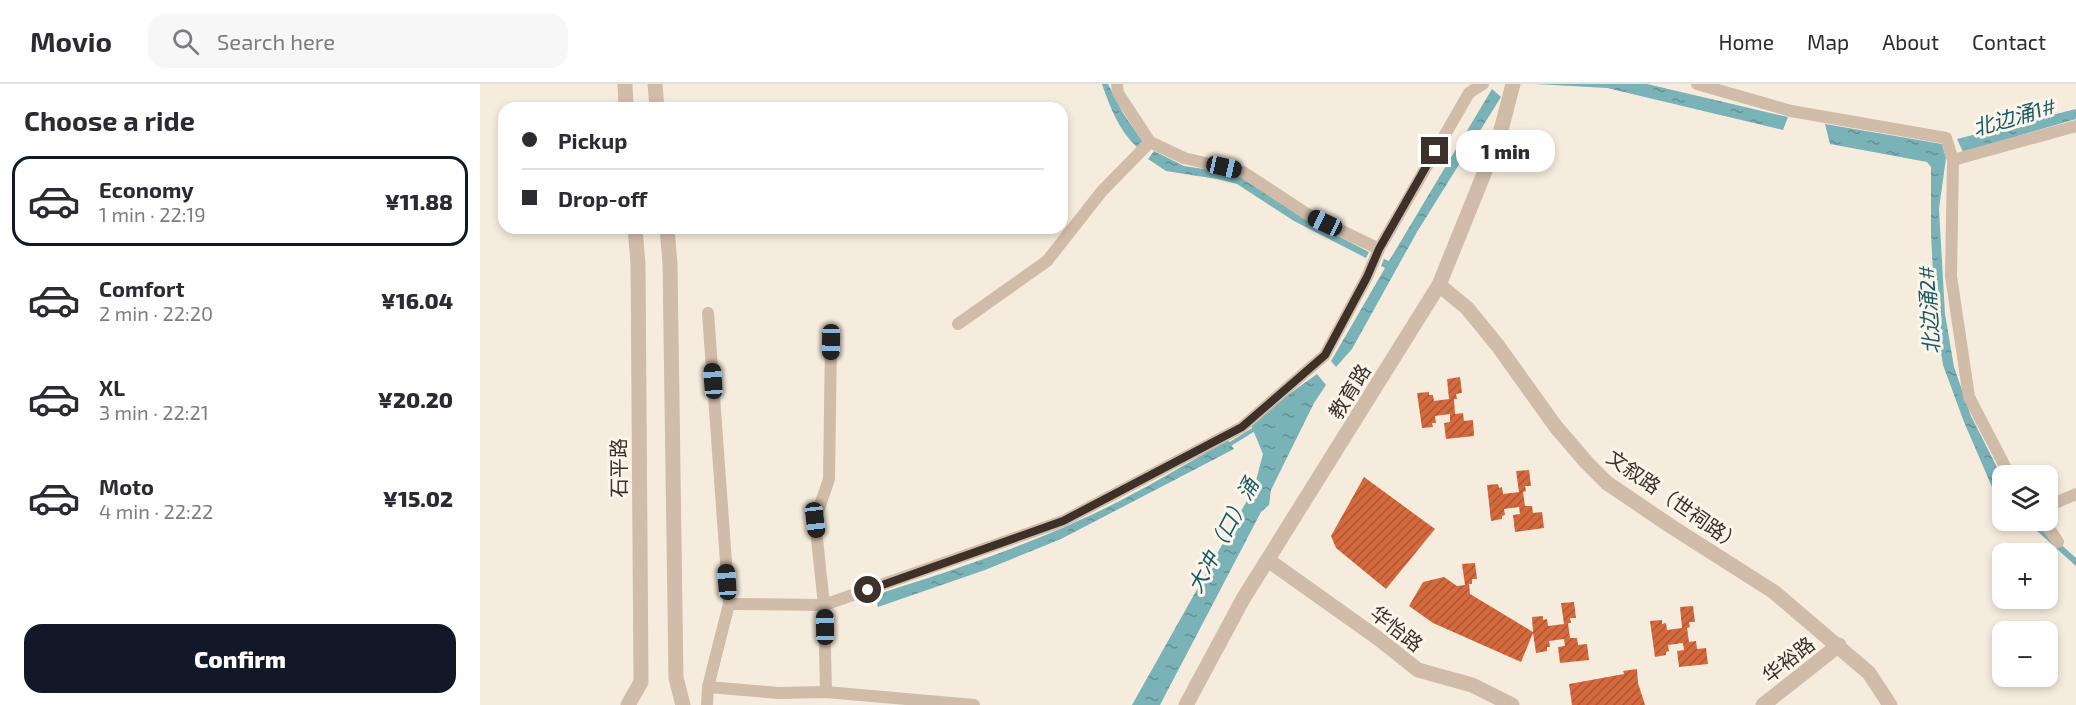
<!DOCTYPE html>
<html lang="en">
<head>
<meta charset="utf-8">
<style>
  :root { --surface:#fff; --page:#f7f7f7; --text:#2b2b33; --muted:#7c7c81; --line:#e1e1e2; --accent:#111827 }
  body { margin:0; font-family:"Exo 2","Noto Sans SC",sans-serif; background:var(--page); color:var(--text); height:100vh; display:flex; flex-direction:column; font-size:22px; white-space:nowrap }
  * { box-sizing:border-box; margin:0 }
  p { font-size:20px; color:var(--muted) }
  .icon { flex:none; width:33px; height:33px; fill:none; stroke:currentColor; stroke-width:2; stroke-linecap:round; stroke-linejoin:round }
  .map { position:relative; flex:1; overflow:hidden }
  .details { display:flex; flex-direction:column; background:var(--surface); width:480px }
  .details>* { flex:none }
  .hud { position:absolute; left:18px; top:18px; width:570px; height:132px; border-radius:18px; box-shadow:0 3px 9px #0003; display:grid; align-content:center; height:132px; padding:0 24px; background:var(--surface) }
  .fabs { position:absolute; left:1512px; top:381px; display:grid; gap:12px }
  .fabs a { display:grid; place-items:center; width:66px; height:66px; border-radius:12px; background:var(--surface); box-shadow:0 3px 9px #0003; font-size:30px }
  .end { position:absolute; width:27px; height:27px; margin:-14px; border:8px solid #3c3029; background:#fff; box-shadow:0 0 0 3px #fff }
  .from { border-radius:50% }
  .bubble { position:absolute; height:42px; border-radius:18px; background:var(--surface); box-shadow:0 3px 9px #0003; font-size:20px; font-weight:800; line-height:42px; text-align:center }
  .car { position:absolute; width:18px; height:36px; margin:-18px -9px; border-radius:8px; box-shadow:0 0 4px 2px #0007; background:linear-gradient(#222 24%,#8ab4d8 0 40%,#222 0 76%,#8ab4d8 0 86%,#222 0) }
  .hud b { display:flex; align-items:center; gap:21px; height:57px; font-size:22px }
  .hud b+b { border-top:2px solid var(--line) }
  .hud i { width:15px; height:15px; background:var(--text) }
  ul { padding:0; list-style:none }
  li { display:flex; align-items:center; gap:18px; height:90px; margin:0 12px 9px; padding:0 12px; border:3px solid transparent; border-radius:18px }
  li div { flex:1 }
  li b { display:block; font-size:22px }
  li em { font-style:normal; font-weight:800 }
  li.on { border-color:var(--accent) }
  li>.icon { width:54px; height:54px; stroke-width:1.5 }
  h2 { padding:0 24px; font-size:27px; line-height:72px }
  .button { display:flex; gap:12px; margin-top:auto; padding:12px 24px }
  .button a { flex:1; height:69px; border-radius:18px; background:var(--accent); color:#fff; font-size:24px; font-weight:800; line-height:69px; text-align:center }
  header { display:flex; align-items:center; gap:36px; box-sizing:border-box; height:84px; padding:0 30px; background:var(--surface); border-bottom:2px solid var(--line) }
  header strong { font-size:28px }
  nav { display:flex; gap:33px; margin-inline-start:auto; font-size:21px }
  .search { width:420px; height:54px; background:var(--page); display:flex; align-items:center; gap:15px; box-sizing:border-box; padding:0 21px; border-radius:18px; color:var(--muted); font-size:22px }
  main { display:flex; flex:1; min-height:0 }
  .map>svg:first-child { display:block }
  .water { fill:url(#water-ripples) }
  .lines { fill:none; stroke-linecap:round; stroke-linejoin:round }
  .stream { stroke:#79b2b7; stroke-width:4 }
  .building { fill:url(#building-hatch) }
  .minor { stroke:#d0bca8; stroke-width:12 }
  .tertiary { stroke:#d0bca8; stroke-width:15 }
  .route { stroke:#3c3029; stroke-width:8 }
  .labels { text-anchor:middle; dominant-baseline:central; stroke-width:6; stroke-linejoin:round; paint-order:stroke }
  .street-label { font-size:20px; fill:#3c3029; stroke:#fcf5ec }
  .water-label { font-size:21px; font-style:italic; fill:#195b63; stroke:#fcf5ec }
</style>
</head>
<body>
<header>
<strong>Movio</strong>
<div class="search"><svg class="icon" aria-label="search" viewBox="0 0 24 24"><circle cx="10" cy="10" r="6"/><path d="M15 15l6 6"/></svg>Search here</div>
<nav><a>Home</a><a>Map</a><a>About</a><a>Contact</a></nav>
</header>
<main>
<section class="details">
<h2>Choose a ride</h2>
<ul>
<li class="on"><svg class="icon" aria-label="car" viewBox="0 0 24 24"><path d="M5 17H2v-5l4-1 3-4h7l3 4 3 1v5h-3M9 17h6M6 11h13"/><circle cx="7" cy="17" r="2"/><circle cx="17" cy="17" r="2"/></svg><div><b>Economy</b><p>1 min · 22:19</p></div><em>¥11.88</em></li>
<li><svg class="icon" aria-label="car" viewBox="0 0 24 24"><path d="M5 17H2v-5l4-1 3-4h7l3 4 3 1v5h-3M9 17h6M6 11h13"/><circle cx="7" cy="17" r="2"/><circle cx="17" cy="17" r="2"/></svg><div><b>Comfort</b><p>2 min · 22:20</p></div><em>¥16.04</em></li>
<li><svg class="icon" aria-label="car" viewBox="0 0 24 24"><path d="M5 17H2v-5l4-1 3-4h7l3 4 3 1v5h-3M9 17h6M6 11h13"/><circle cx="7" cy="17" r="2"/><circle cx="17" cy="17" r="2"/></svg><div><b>XL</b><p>3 min · 22:21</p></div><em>¥20.20</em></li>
<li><svg class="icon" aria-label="car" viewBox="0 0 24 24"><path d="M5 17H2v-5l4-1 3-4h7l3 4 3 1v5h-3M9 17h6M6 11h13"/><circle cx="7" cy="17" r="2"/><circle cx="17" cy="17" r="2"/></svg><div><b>Moto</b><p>4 min · 22:22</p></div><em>¥15.02</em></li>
</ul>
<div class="button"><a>Confirm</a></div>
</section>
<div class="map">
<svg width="1596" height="621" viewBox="0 0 1596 621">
  <defs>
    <pattern id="water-ripples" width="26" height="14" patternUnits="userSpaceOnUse" patternTransform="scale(1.5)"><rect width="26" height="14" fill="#79b2b7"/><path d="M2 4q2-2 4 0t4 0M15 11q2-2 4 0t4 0" fill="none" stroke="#649195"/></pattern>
    <pattern id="building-hatch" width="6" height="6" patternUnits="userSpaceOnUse" patternTransform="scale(1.5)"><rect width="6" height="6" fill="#d4693e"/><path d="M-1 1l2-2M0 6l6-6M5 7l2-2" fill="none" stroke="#ad5734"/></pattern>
  </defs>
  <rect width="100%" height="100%" fill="#f6ecde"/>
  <g class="water">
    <path d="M622 0H628L643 29 663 58 657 63C639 47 630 23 622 0Z"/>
    <path d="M1055 0H1167L1308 33 1303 46 1127 4Z"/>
    <path d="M1012 5 1021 13 937 148 872 265 856 283 851 277 905 184 901 182 904 175 909 177Z"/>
    <path d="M1596 25V35L1483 68 1477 55Z"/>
    <path d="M1345 40 1462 60 1466 74 1459 125 1465 230 1474 283 1491 332 1522 393V413L1512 403 1484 338 1463 281 1455 229 1451 149V83L1447 78 1350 60Z"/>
    <path d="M674 67 704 82 757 90 827 136 889 168 886 174 814 137 757 100 737 95 686 87 668 75Z"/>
    <path d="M837 290 846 301 834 319 791 406 789 421 781 428 680 621H652L774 404 783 370 771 341 777 333Z"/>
    <path d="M748 356 754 365 581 455 505 486 398 523 395 511C465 489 535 466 602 435 652 413 700 383 748 356Z"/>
    <path d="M1546 437H1555L1596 474V482Z"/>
  </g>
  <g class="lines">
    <path class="stream" d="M747 362 776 344"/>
  </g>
  <g class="building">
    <path d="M980 293 982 309 976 310 977 315H974L975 330 983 329 984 337 993 336 994 352 966 355 964 339 970 338V330L955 332 956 339H952L953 343 942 344 937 309 949 308V311H953L954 317 969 315 967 295Z"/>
    <path d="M1049 386 1051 402H1045L1046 407 1043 408 1045 422H1052L1053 429 1062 428 1064 444 1035 448 1033 431 1040 430 1039 423 1024 425 1025 431 1022 432V435L1011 437 1007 401 1018 400 1019 404 1022 403 1023 410 1039 408 1036 387Z"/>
    <path d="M884 393 955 445 906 505 856 464 851 452Z"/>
    <path d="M995 479 997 495H992V500H989L990 510 1053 548 1052 533 1063 532V536L1067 535 1068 542 1084 540 1081 519 1094 518 1096 534H1090L1091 539H1088L1090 554H1097L1098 561 1107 560 1109 576 1080 579 1078 563 1085 562 1084 555 1069 557 1070 563H1067V567L1056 569 1053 549 1041 578 953 539 929 522 943 498 964 493 977 502 985 501 982 480Z"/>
    <path d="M1213 522 1215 538H1209L1210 543 1207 544 1209 558 1216 557 1217 565 1226 564 1228 580 1199 583 1197 567 1204 566 1203 559 1188 561 1189 567 1186 568V571L1175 573 1170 537 1182 536V540L1186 539 1187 546 1202 544 1200 523Z"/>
    <path d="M1157 585 1158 599 1165 621H1092L1089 600 1144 590 1143 587Z"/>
  </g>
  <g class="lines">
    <g class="minor">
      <path d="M637 0 638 9 670 58 704 74 763 88 827 130 899 165"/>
      <path d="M1217 0 1311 27 1466 54 1473 76 1596 42"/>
      <path d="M1473 76 1471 192 1489 313 1530 392"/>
      <path d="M478 240 567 177 622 107 670 58"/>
      <path d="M1568 422 1596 410"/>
      <path d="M1563 436 1578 458"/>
      <path d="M249 520 344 521 583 437 762 343 845 271 887 193 899 165 989 9 1003 0"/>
      <path d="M228 603 298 609 346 608 494 621"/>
      <path d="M346 608 344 521 335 436 349 395 351 258"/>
      <path d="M227 621 228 603 249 520 228 229"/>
    </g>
    <g class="tertiary">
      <path d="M145 0 146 24"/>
      <path d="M175 0 177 24"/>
      <path d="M187 144 190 180 196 594 203 621"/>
      <path d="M959 201 987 224 1018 262 1076 343 1107 379 1127 399 1192 443 1294 508 1389 589 1410 621"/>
      <path d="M788 476 899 555 938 586 992 601 1032 621"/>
      <path d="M148 621 161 598 158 180 155 144"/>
      <path d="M706 621 763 515 959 201 1020 50 1033 0"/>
      <path d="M1283 621 1359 561"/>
    </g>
  </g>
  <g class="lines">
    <path class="route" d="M388 506 583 437 762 343 845 271 887 193 899 165 955 67"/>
  </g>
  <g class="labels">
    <g class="street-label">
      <text transform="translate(869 307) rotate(-58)">教育路</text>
      <text transform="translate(138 384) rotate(-90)">石平路</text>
      <text transform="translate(1195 416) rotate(35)">文叙路（世祠路）</text>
      <text transform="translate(917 544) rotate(38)">华怡路</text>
      <text transform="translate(1308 575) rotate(-38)">华裕路</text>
    </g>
    <g class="water-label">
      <text transform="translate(1534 32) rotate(-16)">北边涌1#</text>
      <text transform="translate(1448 226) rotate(-94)">北边涌2#</text>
      <text transform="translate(742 451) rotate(-62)">大冲（口）涌</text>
    </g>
  </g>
</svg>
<div class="fabs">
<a><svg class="icon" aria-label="layers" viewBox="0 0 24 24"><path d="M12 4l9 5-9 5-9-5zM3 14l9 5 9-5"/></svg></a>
<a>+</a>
<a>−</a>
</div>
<i class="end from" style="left:388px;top:506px"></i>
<i class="end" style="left:955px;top:67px"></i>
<div class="bubble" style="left:976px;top:46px;width:99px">1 min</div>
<i class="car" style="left:744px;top:83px;rotate:103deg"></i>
<i class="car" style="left:845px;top:139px;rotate:295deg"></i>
<i class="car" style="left:351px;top:258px;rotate:181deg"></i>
<i class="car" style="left:233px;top:297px;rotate:356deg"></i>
<i class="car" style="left:335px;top:436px;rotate:173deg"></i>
<i class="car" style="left:247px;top:498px;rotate:356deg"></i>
<i class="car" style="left:345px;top:543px;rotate:359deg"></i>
<div class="hud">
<b><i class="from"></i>Pickup</b>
<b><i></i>Drop-off</b>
</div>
</div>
</main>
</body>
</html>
